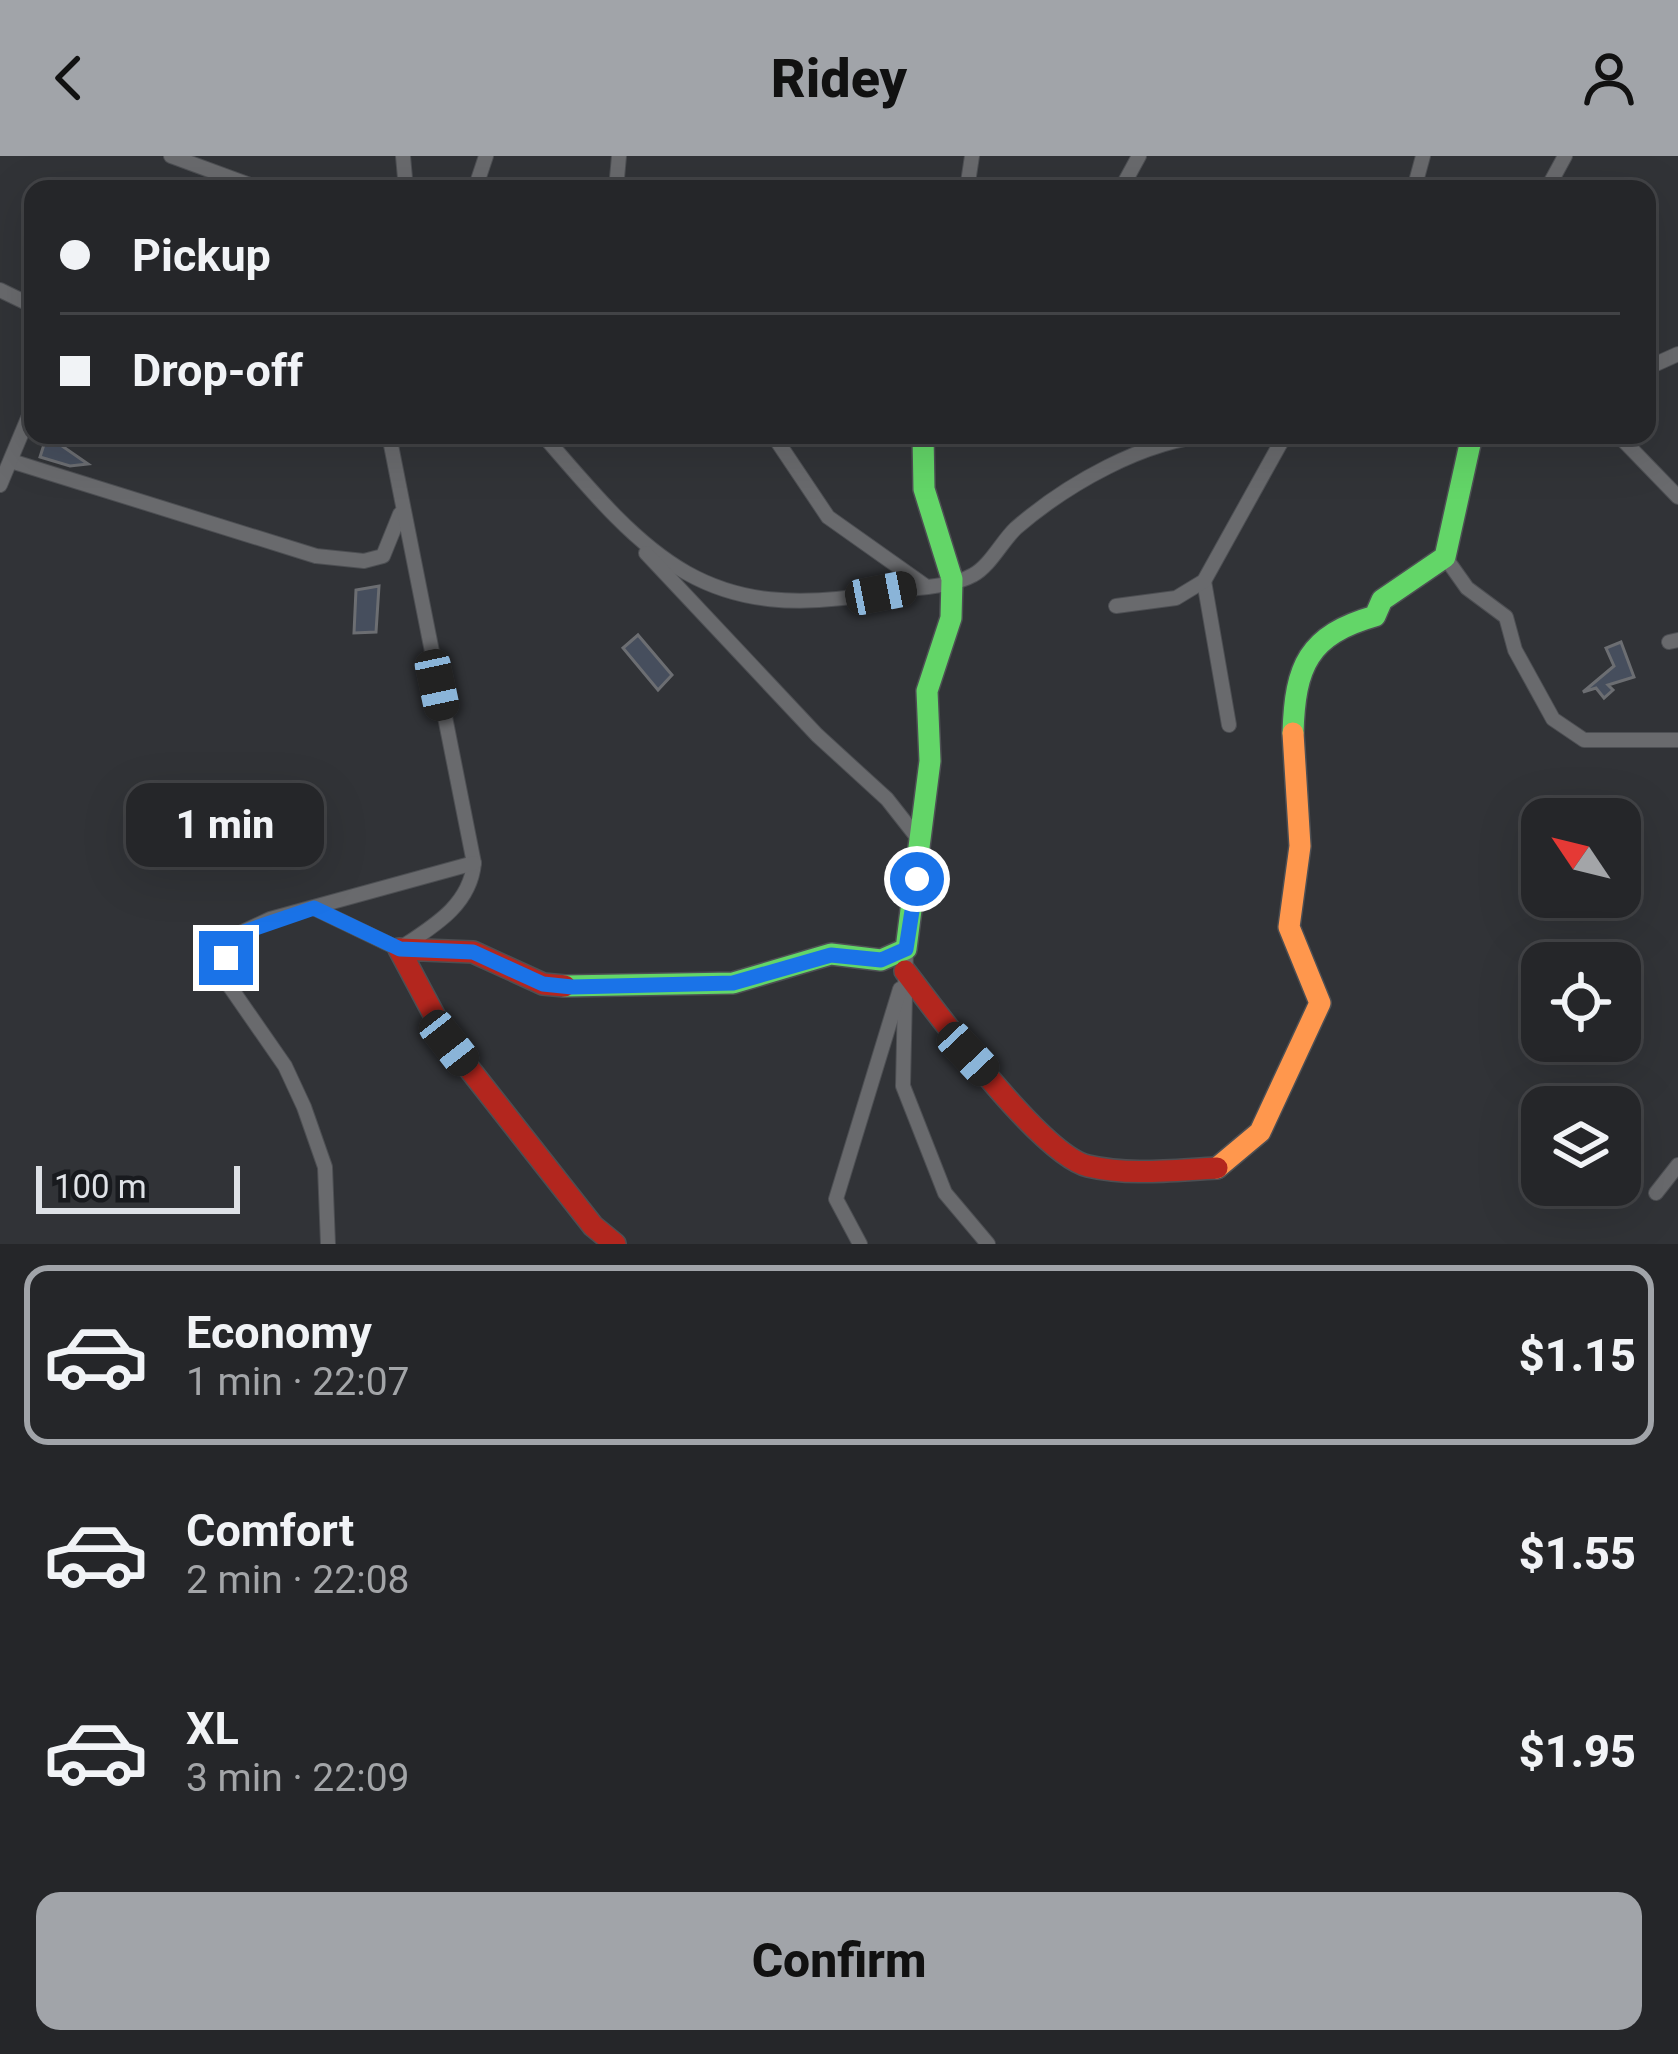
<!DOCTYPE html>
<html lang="en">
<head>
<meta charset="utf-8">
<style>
  :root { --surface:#252629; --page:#313235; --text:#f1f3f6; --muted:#a3a5a8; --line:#424346; --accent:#a1a4a9 }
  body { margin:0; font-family:Roboto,sans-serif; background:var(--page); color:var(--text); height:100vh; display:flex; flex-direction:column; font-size:45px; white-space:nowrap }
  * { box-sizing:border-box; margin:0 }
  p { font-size:39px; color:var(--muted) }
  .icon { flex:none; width:66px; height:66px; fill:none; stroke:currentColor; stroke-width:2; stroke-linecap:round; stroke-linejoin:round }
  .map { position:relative; height:1088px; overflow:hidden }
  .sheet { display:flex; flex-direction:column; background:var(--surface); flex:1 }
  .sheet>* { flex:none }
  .guide { position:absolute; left:24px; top:24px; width:1632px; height:264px; border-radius:24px; box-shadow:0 12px 48px #0002,0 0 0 3px var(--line); display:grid; align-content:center; height:264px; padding:0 36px; background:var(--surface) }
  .needle { width:78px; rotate:305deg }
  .tools { position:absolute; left:1521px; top:642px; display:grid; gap:24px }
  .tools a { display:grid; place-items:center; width:120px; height:120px; border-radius:24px; background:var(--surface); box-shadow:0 12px 48px #0002,0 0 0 3px var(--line); font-size:60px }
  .scale { position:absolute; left:36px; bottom:30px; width:204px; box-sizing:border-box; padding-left:12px; border:6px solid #dee1e6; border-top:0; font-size:33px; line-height:42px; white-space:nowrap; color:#dee1e6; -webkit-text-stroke:9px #181a1e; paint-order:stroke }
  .end { position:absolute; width:54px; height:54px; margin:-27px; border:15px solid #1a73e8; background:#fff; box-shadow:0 0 0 6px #fff }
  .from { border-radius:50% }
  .bubble { position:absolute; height:84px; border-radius:24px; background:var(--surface); box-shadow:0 12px 48px #0002,0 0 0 3px var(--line); font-size:39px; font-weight:800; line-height:84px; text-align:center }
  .car { position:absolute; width:36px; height:72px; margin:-36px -18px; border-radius:15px; box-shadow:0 0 9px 3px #0007; background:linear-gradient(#222 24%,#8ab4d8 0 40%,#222 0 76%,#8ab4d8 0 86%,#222 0) }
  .guide b { display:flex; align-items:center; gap:42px; height:114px; font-size:45px }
  .guide b+b { border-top:3px solid var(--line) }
  .guide i { width:30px; height:30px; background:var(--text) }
  ul { padding:21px 0 0; list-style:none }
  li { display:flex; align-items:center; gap:36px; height:180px; margin:0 24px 18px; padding:0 12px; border:6px solid transparent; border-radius:24px }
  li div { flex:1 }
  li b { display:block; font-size:45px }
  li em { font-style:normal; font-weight:800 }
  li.selected { border-color:var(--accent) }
  li>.icon { width:108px; height:108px; stroke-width:1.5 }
  .action { display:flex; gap:24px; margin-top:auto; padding:24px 36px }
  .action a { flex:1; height:138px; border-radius:24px; background:var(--accent); color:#111; font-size:48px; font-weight:800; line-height:138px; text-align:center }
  header { display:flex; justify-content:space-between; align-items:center; height:156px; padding:0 36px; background:var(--accent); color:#111; font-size:54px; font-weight:800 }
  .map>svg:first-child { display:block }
  .building { fill:#464e5d; stroke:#6c6e72; stroke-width:3 }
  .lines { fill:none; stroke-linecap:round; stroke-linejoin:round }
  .street-casing { stroke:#4d4f53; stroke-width:16 }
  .fast-casing { stroke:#4d4f53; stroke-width:24 }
  .slow-casing { stroke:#4d4f53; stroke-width:24 }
  .jam-casing { stroke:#4d4f53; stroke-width:24 }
  .street { stroke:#696a6d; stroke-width:14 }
  .fast { stroke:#63d668; stroke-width:21 }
  .slow { stroke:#ff974d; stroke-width:21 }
  .jam { stroke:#b3261e; stroke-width:21 }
  .route { stroke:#1a73e8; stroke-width:15 }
</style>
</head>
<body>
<header><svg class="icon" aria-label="back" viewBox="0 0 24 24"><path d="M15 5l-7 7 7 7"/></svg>Ridey<svg class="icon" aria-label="person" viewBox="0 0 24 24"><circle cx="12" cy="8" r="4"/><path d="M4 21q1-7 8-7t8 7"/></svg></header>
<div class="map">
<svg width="1678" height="1088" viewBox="0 0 1678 1088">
  <rect width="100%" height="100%" fill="#313337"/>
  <g class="building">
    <path d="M47 279 64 284 62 290 88 308 70 310 40 301Z"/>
    <path d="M379 430 376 476 354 477 356 434Z"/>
    <path d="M638 479 672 519 658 534 623 492Z"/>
    <path d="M1621 486 1634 521 1608 529 1613 534 1604 542 1596 532 1583 536 1614 510 1606 492Z"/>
  </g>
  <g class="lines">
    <defs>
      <g id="street">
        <path d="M171 0 261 33"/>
        <path d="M403 0 406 33"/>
        <path d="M475 33 486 0"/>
        <path d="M616 33 619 0"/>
        <path d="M967 33 972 0"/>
        <path d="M1121 33 1139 0"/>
        <path d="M1414 33 1423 0"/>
        <path d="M1547 33 1565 0"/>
        <path d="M0 134 33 150"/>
        <path d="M1647 212 1678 198"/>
        <path d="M367 279H372"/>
        <path d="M543 279C649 403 706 470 883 436 908 432 950 432 973 419 990 410 1002 385 1016 372 1067 328 1144 284 1212 279"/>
        <path d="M773 279 828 361 924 429"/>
        <path d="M1618 279 1678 341"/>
        <path d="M11 305 316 400 364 405 383 400 400 358"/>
        <path d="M0 329 33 250"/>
        <path d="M646 397 817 579 887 643 920 685"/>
        <path d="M1445 401 1467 432 1506 461 1515 494 1553 563 1584 584H1678"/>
        <path d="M1204 425 1229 569"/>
        <path d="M1116 450 1176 442 1204 425 1285 279"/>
        <path d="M1669 486 1678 484"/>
        <path d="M314 752 399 793C432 771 470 750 474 707L389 279"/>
        <path d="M906 793 903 930 945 1037 988 1088"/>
        <path d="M1656 1037 1678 1009"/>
        <path d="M328 1088 325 1011 304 951 285 910 226 825 227 803 238 778 270 763 474 707"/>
        <path d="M860 1088 836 1043 900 833"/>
      </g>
      <g id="fast">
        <path d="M1293 577C1295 510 1308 479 1375 460L1382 444 1445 401 1472 279"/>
        <path d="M565 830 733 827 831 798 881 804 906 793 930 605 927 535 951 462 952 423 924 333 923 279"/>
      </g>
      <path id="slow" d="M1217 1012 1260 976 1320 847 1289 771 1300 690 1293 577"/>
      <g id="jam">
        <path d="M905 815C937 857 1041 999 1088 1010 1130 1020 1175 1014 1217 1012"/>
        <path d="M565 830 543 828 473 796 399 793 449 887 593 1070 615 1088"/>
      </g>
    </defs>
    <use href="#street" class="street-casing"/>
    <use href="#fast" class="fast-casing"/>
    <use href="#slow" class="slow-casing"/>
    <use href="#jam" class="jam-casing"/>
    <use href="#street" class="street"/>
    <use href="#fast" class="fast"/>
    <use href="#slow" class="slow"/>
    <use href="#jam" class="jam"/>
  </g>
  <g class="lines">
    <path class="route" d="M226 802 238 778 314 752 400 793 473 796 543 828 572 831 733 827 831 799 881 804 906 793 917 723"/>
  </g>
</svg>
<div class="tools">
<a><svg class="needle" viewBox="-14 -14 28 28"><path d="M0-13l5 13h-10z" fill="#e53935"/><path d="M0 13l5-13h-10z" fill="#a3a5a8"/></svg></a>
<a><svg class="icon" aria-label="locate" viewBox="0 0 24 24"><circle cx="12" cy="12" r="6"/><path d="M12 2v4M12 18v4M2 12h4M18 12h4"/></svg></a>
<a><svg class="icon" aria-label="layers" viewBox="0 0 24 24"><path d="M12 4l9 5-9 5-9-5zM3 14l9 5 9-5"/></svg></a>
</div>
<div class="scale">100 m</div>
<i class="end from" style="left:917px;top:723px"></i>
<i class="end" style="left:226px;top:802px"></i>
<div class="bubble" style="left:126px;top:627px;width:198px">1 min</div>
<i class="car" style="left:881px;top:437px;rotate:79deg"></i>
<i class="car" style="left:437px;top:529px;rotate:168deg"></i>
<i class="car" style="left:449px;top:887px;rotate:142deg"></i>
<i class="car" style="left:968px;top:898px;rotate:137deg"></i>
<div class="guide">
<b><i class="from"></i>Pickup</b>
<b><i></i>Drop-off</b>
</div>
</div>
<section class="sheet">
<ul>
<li class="selected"><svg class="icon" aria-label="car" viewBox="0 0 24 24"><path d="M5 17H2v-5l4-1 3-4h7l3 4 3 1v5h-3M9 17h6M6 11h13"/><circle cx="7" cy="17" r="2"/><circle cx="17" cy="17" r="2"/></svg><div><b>Economy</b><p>1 min · 22:07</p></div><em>$1.15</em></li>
<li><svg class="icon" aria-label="car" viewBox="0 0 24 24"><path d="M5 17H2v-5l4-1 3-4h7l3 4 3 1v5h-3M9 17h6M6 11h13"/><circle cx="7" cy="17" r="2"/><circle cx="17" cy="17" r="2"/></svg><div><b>Comfort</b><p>2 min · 22:08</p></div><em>$1.55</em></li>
<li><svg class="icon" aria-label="car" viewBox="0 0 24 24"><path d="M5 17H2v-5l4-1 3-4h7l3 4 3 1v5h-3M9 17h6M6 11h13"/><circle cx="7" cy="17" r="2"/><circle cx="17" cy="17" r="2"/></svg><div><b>XL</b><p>3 min · 22:09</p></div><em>$1.95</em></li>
</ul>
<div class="action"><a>Confirm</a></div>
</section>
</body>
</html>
